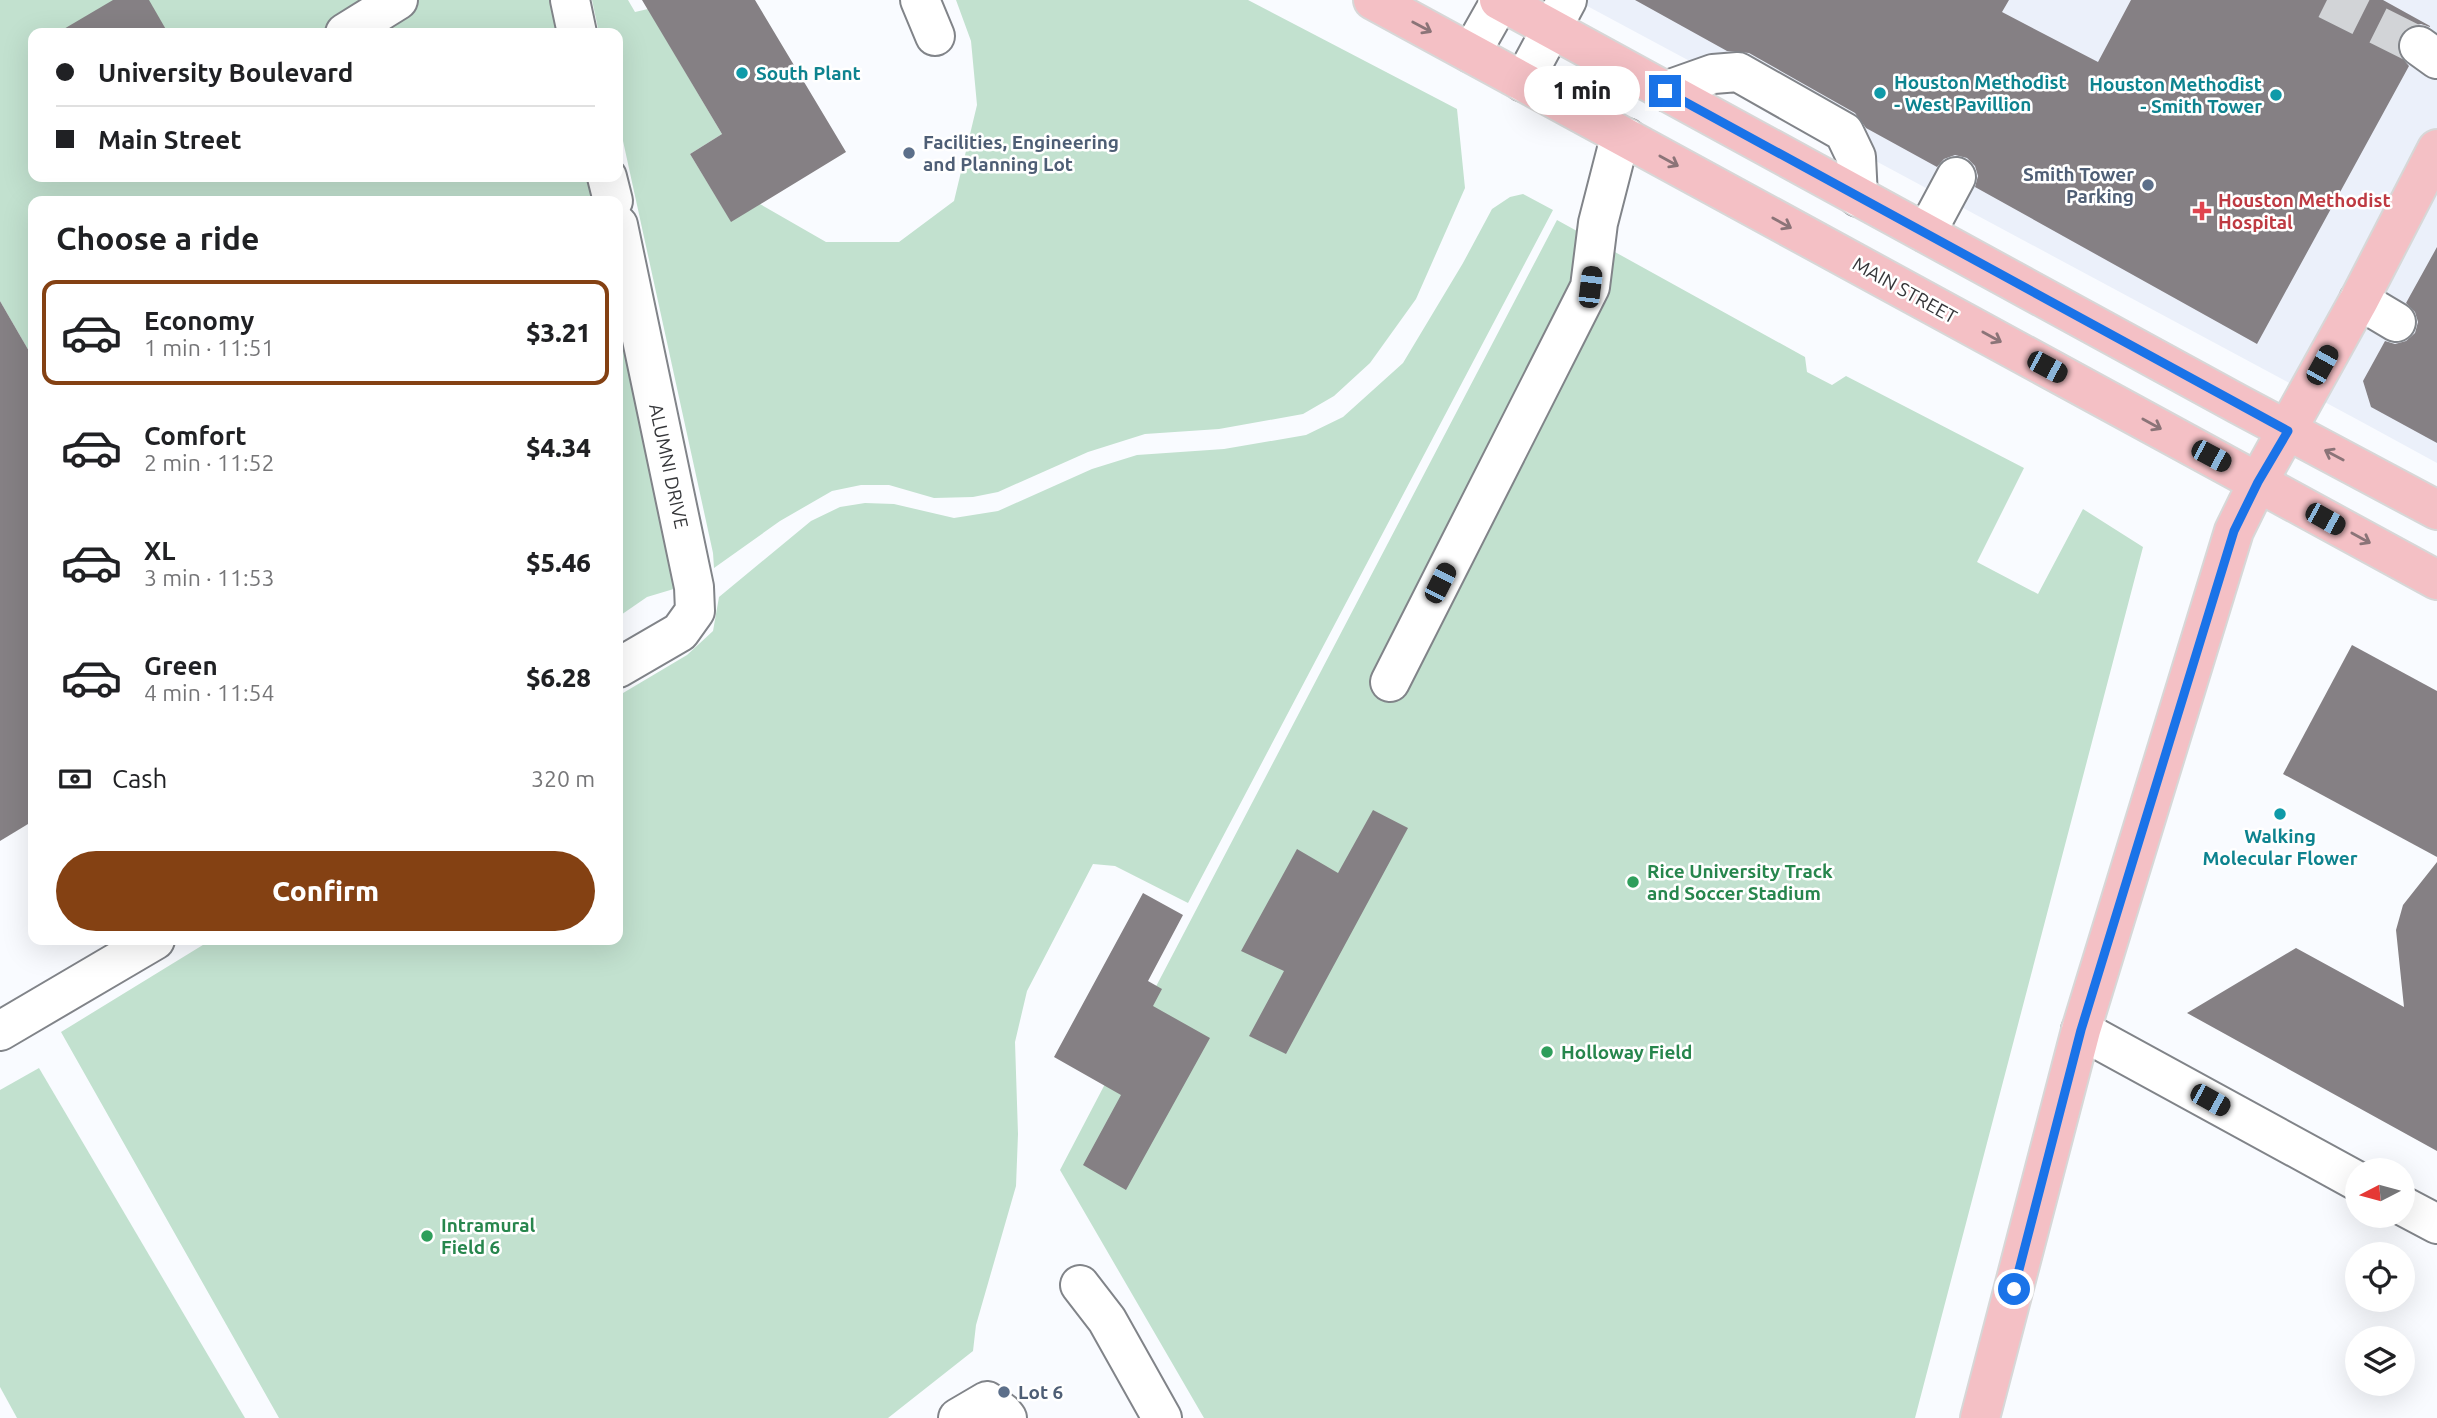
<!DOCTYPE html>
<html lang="en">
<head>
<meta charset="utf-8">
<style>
  :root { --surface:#fff; --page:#f6f6f6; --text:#202124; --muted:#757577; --line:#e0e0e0; --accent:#844113 }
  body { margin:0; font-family:Ubuntu,sans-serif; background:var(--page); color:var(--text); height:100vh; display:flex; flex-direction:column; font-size:26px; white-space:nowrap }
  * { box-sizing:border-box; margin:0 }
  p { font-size:23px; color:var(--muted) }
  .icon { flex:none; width:38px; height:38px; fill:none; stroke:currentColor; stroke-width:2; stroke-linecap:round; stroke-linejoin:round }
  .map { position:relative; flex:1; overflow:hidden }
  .panel { position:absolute; left:28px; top:196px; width:595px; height:749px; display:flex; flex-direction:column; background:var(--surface); border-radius:14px; box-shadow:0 7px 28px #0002 }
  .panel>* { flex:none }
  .hud { position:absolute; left:28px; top:28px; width:595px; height:154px; border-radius:14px; box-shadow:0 7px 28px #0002; display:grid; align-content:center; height:154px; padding:0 28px; background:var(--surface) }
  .needle { width:46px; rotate:264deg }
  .buttons { position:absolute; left:2345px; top:1158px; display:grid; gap:14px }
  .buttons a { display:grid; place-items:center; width:70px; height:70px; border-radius:50%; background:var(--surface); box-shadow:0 7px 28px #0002; font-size:35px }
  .end { position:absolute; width:32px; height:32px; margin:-16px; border:9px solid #1a73e8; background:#fff; box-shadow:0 0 0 4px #fff }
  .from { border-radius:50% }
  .bubble { position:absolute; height:49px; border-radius:24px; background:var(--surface); box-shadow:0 7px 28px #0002; font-size:23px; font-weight:800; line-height:49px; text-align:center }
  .car { position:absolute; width:21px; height:42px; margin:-21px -10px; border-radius:9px; box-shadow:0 0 5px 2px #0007; background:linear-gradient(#222 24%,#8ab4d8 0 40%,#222 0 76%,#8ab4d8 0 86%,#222 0) }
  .hud b { display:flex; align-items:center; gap:24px; height:66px; font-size:26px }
  .hud b+b { border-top:2px solid var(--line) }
  .hud i { width:18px; height:18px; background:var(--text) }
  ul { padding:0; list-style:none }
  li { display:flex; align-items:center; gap:21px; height:105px; margin:0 14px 10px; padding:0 14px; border:4px solid transparent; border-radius:14px }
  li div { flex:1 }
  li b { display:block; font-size:26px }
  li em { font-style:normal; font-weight:800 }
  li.active { border-color:var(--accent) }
  li>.icon { width:63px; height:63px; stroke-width:1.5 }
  h2 { padding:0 28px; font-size:32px; line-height:84px }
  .pay { display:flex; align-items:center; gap:18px; height:77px; padding:0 28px; font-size:26px }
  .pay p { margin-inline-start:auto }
  .button { display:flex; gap:14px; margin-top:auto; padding:14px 28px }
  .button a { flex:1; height:80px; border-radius:42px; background:var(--accent); color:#fff; font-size:28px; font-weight:800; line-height:80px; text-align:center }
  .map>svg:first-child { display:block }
  .built { fill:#ebf0fa }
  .green { fill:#c2e1cf }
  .building { fill:#858084 }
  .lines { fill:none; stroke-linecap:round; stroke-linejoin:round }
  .minor-tunnel { stroke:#d2d4d7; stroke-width:38; stroke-dasharray:38 19; stroke-linecap:butt }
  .minor-casing { stroke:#818489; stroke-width:42 }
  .major-casing { stroke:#d7d7d7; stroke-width:42 }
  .minor { stroke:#fff; stroke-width:38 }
  .major { stroke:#f4c0c5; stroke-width:38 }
  .oneway { stroke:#8b7478 }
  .route { stroke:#1a73e8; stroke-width:9 }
  .culture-dot { fill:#0f9aa8; stroke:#fff; stroke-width:2.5 }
  .service-dot { fill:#5c6f8a; stroke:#fff; stroke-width:2.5 }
  .health-dot { fill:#e0444e; stroke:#fff; stroke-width:2.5 }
  .leisure-dot { fill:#2e9e5b; stroke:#fff; stroke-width:2.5 }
  .labels { text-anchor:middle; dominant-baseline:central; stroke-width:5; stroke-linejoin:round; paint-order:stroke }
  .culture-label { font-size:19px; font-weight:bold; fill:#0d838f; stroke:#fff; text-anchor:start }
  .service-label { font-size:19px; font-weight:bold; fill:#4e5e75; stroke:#fff; text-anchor:start }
  .health-label { font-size:19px; font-weight:bold; fill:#be3a42; stroke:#fff; text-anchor:start }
  .street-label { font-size:19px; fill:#353639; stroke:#fff }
  .leisure-label { font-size:19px; font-weight:bold; fill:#27864d; stroke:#fff; text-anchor:start }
</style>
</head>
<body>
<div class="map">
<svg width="2437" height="1418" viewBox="0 0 2437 1418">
  <rect width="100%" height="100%" fill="#f9fbff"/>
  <path class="built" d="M1576 0H2437V463L2360 421Z"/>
  <g class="green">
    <path d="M0 0H552L559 33H33V177H589L595 201H33V358L0 301Z"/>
    <path d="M592 0H628L635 12 648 9 722 134 690 154 731 221 760 204 826 242H899L954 201 977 105 971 41 956 0H1248L1457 109 1465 188 1416 299 1370 363 1334 396 1303 414 1219 429 1145 434 1088 452 998 492 973 497 934 498 889 485H861L832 491 780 521 714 568 713 553 618 118V33H599Z"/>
    <path d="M1523 194 1553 210 1188 903 1115 866 1093 864 1027 991 1015 1042 1018 1134 1016 1186 976 1325 973 1351 888 1418H279L61 1032 211 940H618V696L687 655 713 631 719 597 811 521 840 507 865 503 894 504 954 518 998 511 1092 469 1137 455 1224 449 1306 435 1343 417 1403 363 1463 263 1492 209 1510 197Z"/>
    <path d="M1557 220 1805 357 1807 372 1832 385 1846 376 2024 468 1977 562 2038 594 2083 509 2143 547 1915 1418H1204L1060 1170Z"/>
    <path d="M618 310 677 588 647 597 618 617Z"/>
    <path d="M39 1068 245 1418H17L0 1387V1090Z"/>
  </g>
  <g class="building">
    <path d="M113 0H149L168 33H57Z"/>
    <path d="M642 0H755L846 152 731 222 690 154 722 134Z"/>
    <path d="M1635 0H2009L2002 12 2098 62 2131 0H2383L2430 26V27L2421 24 2411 26 2401 34 2397 44 2399 54 2409 66 2257 344 1975 187 1978 176 1975 166 1967 158 1955 155 1944 159 1937 167 1866 128 1855 113 1749 53 1727 51Z"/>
    <path d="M2437 247V443L2371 407 2363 381 2385 341 2395 344 2406 341 2415 333 2418 322 2415 312 2406 303Z"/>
    <path d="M0 301 33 358V821L0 841Z"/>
    <path d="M2352 645 2437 691V857L2283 774Z"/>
    <path d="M1373 810 1408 828 1286 1054 1249 1036 1284 971 1241 951 1297 849 1338 873Z"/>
    <path d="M2437 862V1151L2187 1013 2296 948 2404 1007 2396 930 2403 905Z"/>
    <path d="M1143 893 1183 915 1148 981 1162 989 1153 1006 1210 1038 1126 1190 1083 1165 1121 1095 1054 1057Z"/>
  </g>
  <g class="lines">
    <path class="minor-tunnel" d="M2327 0 2419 46"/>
    <defs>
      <g id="minor">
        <path d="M570 0 577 33"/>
        <path d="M920 0 935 36"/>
        <path d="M345 33 398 0"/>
        <path d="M2419 46 2437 59"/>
        <path d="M1471 53 1501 0"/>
        <path d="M1523 82 1567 0"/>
        <path d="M1665 91 1713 74 1738 72 1844 132 1856 157 1858 197"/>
        <path d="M607 177 613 201"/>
        <path d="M618 225 694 587 695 611 680 632 618 668"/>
        <path d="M1926 233 1956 177"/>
        <path d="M2359 300 2396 322"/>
        <path d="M1390 682 1590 287 1598 223 1617 149 1627 138"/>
        <path d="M2081 1030 2357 1181"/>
        <path d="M0 1031 155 940"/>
        <path d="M2403 1206 2437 1224"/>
        <path d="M1080 1285 1107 1320 1162 1418"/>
        <path d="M958 1418 987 1401 1003 1413 1007 1418"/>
      </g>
      <g id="major">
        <path d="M1373 0 2437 580"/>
        <path d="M1499 0 2238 404 2437 510"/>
        <path d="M1980 1418 2081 1030 2234 531 2258 482 2359 300 2437 149"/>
      </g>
    </defs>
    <use href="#minor" class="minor-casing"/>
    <use href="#major" class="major-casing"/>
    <use href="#minor" class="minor"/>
    <use href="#major" class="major"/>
  </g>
  <defs><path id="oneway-shaft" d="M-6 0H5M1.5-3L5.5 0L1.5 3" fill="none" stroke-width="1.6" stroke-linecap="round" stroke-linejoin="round" transform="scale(1.75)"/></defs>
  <g class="oneway">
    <use href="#oneway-shaft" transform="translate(1422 27) rotate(28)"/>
    <use href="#oneway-shaft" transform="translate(1669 161) rotate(29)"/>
    <use href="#oneway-shaft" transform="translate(1782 223) rotate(29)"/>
    <use href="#oneway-shaft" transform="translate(1992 337) rotate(29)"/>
    <use href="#oneway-shaft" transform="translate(2152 424) rotate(29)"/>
    <use href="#oneway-shaft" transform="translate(2334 455) rotate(-152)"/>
    <use href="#oneway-shaft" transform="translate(2361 538) rotate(29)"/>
  </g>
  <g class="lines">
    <path class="route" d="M1665 91 2288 431 2258 482 2234 531 2081 1030 2014 1289"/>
  </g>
  <g class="culture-dot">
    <circle cx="742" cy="73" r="7"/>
    <circle cx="1880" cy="93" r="7"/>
    <circle cx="2276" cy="95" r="7"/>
    <circle cx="2280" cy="814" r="7"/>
  </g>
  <g class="service-dot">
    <circle cx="909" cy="153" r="7"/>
    <circle cx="2148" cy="185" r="7"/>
    <circle cx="1004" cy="1392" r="7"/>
  </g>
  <path class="health-dot" d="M2198.5 200.5h7v7h7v7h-7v7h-7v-7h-7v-7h7z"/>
  <g class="leisure-dot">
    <circle cx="1633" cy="882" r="7"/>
    <circle cx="1547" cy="1052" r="7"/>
    <circle cx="427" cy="1236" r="7"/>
  </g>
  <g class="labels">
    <g class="culture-label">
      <text x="756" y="73">South Plant</text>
      <text x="1894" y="82">Houston Methodist<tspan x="1894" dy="22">- West Pavillion</tspan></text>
      <text x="2262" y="84" text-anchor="end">Houston Methodist<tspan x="2262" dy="22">- Smith Tower</tspan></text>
      <text x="2280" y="836" text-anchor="middle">Walking<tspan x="2280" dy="22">Molecular Flower</tspan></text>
    </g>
    <g class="service-label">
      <text x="923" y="142">Facilities, Engineering<tspan x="923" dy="22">and Planning Lot</tspan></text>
      <text x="2134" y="174" text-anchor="end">Smith Tower<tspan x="2134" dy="22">Parking</tspan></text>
      <text x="1018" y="1392">Lot 6</text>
    </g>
    <g class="health-label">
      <text x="2218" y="200">Houston Methodist<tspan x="2218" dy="22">Hospital</tspan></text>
    </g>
    <g class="street-label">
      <text transform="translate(1905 290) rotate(29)">MAIN STREET</text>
      <text transform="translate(669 466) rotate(78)">ALUMNI DRIVE</text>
    </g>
    <g class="leisure-label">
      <text x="1647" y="871">Rice University Track<tspan x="1647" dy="22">and Soccer Stadium</tspan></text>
      <text x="1561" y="1052">Holloway Field</text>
      <text x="441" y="1225">Intramural<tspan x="441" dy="22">Field 6</tspan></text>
    </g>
  </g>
</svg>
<div class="buttons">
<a><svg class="needle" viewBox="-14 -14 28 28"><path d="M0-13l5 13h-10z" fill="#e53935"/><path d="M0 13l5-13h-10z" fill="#757577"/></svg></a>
<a><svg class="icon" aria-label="locate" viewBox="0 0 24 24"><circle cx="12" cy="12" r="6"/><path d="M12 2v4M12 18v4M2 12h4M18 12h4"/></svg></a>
<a><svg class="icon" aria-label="layers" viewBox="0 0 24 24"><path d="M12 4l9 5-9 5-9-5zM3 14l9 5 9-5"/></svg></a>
</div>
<i class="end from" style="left:2014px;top:1289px"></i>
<i class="end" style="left:1665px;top:91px"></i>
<div class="bubble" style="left:1524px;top:66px;width:116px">1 min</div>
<i class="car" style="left:1590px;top:287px;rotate:7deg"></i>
<i class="car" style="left:2322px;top:365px;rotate:29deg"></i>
<i class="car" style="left:2047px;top:367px;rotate:118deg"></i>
<i class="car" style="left:2211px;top:456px;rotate:118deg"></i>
<i class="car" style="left:2325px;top:519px;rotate:119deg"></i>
<i class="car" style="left:1440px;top:583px;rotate:27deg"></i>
<i class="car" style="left:2210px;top:1100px;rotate:119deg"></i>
<div class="hud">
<b><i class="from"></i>University Boulevard</b>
<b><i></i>Main Street</b>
</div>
<section class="panel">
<h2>Choose a ride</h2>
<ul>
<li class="active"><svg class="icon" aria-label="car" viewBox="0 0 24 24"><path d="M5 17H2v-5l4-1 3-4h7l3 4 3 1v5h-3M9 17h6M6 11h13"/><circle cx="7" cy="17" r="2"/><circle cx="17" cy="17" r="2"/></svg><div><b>Economy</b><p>1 min · 11:51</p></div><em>$3.21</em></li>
<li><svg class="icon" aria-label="car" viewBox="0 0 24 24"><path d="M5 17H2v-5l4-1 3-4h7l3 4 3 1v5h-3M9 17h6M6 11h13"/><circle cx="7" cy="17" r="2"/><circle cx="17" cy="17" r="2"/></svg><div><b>Comfort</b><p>2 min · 11:52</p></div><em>$4.34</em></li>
<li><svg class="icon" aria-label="car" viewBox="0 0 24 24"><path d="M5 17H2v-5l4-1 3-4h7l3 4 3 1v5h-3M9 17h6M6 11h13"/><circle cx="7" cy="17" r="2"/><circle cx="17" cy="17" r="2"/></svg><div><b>XL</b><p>3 min · 11:53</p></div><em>$5.46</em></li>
<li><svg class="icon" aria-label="car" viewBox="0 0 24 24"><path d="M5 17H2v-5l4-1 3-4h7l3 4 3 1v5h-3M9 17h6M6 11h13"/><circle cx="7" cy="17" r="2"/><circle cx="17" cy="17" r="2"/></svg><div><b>Green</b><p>4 min · 11:54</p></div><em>$6.28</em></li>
</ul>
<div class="pay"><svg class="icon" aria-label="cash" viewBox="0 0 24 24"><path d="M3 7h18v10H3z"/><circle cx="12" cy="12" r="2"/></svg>Cash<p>320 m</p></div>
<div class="button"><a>Confirm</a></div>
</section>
</div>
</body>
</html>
